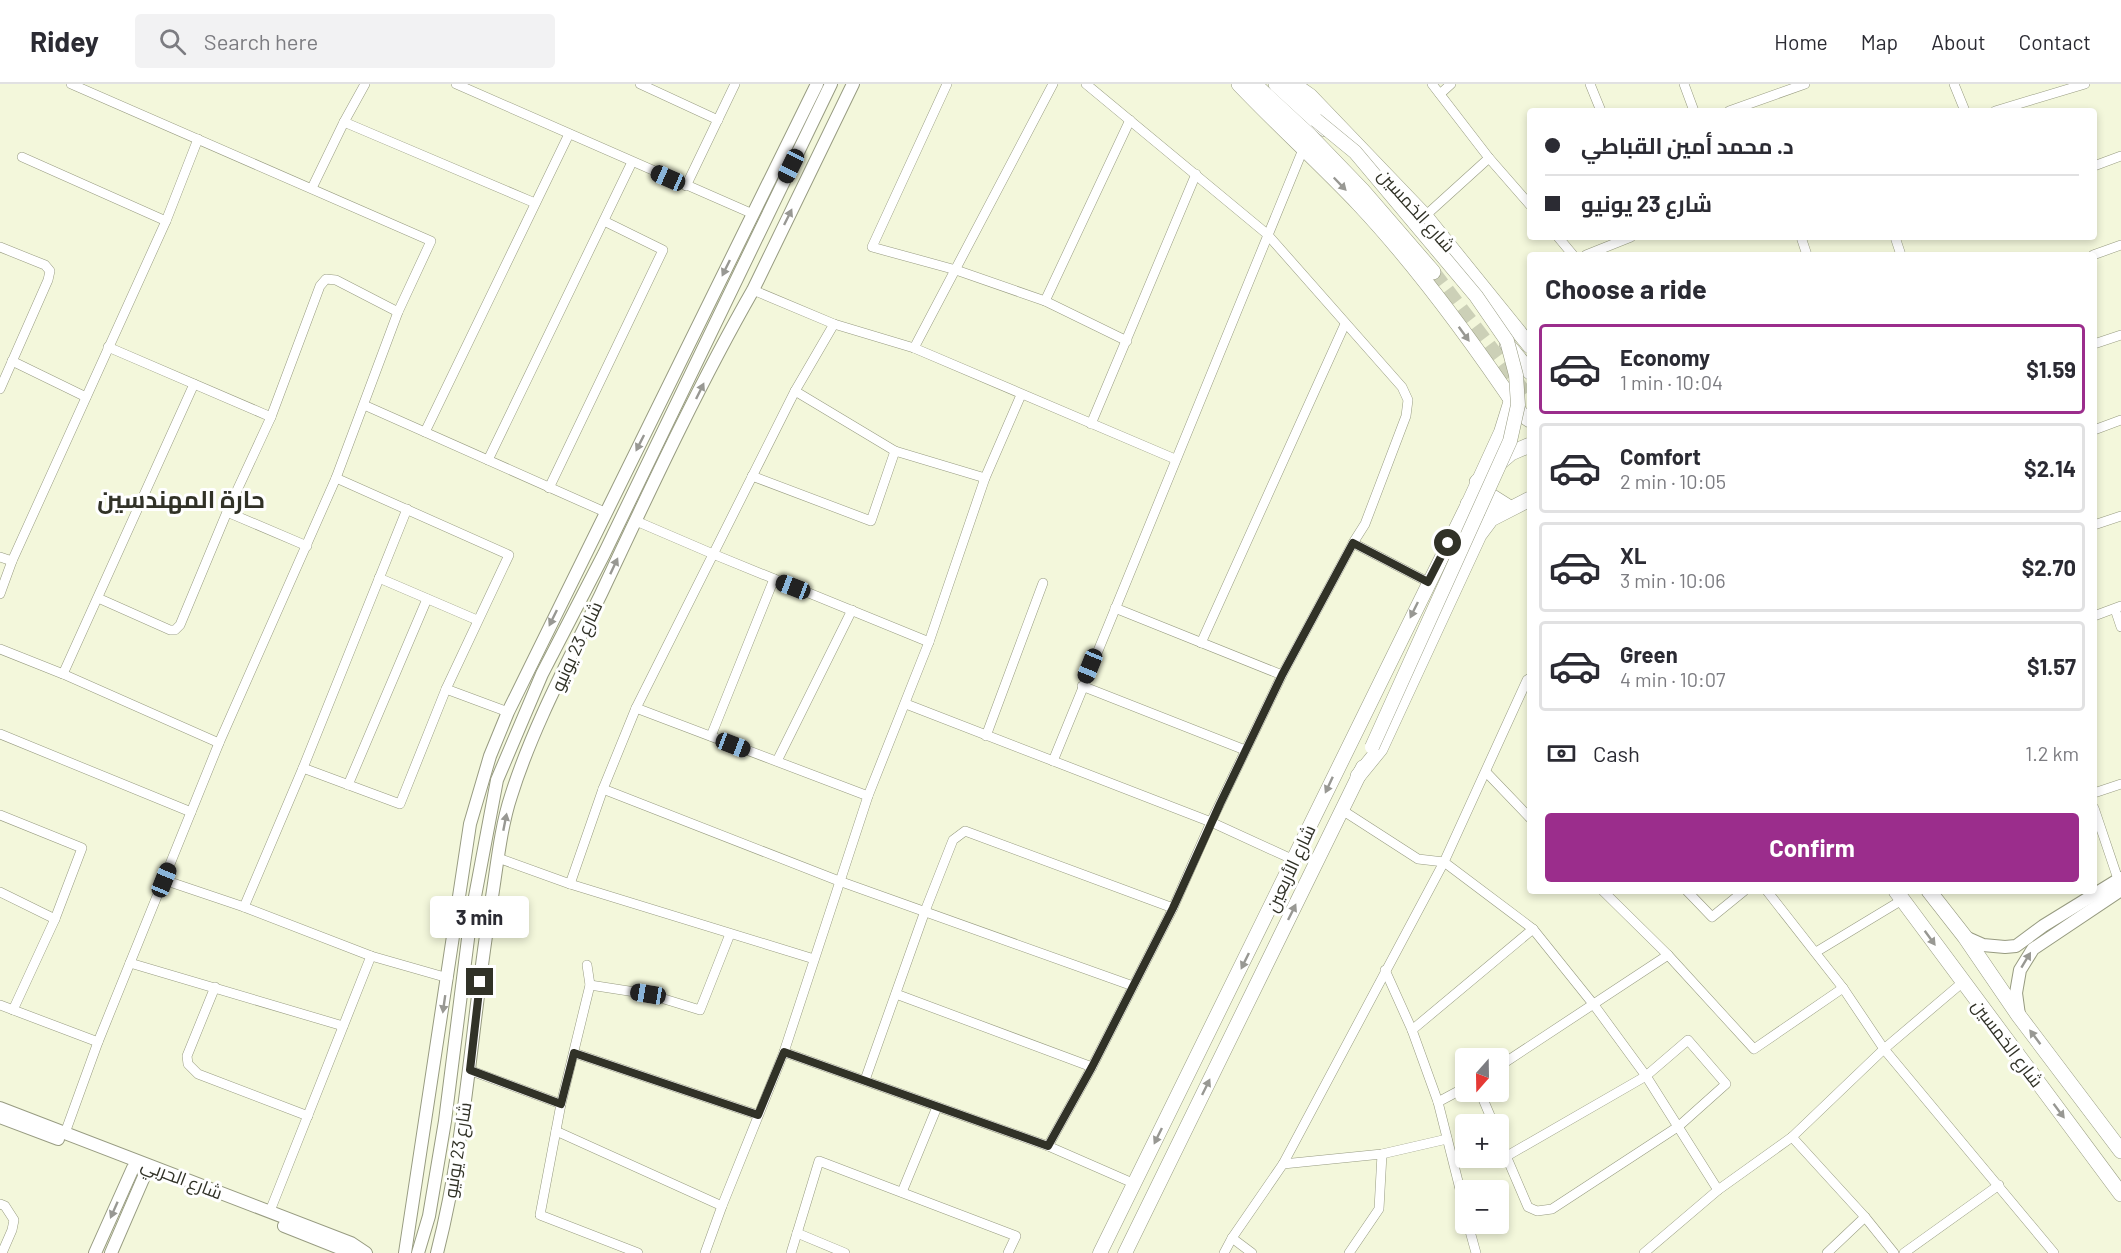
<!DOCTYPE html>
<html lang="en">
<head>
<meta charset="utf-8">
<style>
  :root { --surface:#fff; --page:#f2f2f3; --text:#2b2b33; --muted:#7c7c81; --line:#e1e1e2; --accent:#9b2d8c }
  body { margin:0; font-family:Barlow,Cairo,sans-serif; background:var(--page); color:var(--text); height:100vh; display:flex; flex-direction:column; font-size:22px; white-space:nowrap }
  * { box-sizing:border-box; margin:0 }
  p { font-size:20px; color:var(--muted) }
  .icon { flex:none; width:33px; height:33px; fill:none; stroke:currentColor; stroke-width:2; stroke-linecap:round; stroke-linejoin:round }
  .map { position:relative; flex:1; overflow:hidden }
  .details { position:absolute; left:1527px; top:168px; width:570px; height:642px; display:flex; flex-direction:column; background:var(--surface); border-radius:6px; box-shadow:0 3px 9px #0003 }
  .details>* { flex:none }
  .guide { position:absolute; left:1527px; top:24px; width:570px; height:132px; border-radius:6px; box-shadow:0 3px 9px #0003; display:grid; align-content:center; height:132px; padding:0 18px; background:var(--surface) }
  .needle { width:39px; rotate:200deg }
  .fabs { position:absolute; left:1455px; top:964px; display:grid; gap:12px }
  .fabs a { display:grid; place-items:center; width:54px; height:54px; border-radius:6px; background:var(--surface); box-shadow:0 3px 9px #0003; font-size:30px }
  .end { position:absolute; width:27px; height:27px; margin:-14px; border:8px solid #313227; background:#fff; box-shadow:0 0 0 3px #fff }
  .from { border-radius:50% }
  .bubble { position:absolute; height:42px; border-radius:6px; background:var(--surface); box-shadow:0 3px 9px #0003; font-size:20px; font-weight:700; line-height:42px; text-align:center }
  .car { position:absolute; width:18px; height:36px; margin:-18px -9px; border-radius:8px; box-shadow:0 0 4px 2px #0007; background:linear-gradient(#222 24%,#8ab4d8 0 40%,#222 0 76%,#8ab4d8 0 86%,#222 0) }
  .guide b { display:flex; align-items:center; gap:21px; height:57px; font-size:22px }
  .guide b+b { border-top:2px solid var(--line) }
  .guide i { width:15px; height:15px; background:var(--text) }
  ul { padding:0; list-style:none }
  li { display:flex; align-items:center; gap:18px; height:90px; margin:0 12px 9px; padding:0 6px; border:3px solid var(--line); border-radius:6px }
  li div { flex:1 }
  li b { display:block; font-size:22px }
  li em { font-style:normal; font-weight:700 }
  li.active { border-color:var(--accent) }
  li>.icon { width:54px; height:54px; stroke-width:1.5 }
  h2 { padding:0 18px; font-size:27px; line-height:72px }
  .pay { display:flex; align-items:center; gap:15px; height:66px; padding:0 18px; font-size:22px }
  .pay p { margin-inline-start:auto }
  .primary-button { display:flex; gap:12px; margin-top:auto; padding:12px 18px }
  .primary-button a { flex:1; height:69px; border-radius:6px; background:var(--accent); color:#fff; font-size:24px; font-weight:700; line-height:69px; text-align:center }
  header { display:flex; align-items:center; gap:36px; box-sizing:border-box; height:84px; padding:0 30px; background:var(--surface); border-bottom:2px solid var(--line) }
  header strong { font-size:28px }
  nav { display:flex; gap:33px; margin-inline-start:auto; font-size:21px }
  .search { width:420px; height:54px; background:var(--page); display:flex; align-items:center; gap:15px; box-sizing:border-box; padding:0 21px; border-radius:6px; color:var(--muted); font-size:22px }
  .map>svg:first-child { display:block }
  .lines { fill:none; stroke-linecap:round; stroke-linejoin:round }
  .primary-tunnel { stroke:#ccd0b7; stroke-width:15; stroke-dasharray:15 8; stroke-linecap:butt }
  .minor-casing { stroke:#979b81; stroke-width:10 }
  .tertiary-casing { stroke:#979b81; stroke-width:14 }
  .secondary-casing { stroke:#979b81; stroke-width:15 }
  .primary-casing { stroke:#979b81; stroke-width:16 }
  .minor { stroke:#fff; stroke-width:9 }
  .tertiary { stroke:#fff; stroke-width:12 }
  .secondary { stroke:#fff; stroke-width:14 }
  .primary { stroke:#fff; stroke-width:15 }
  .secondary-bridge-casing { stroke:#979b81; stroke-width:15; stroke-linecap:butt }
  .secondary-bridge { stroke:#fff; stroke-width:14 }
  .oneway { fill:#989893 }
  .route { stroke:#313227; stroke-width:8 }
  .labels { text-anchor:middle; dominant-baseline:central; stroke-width:6; stroke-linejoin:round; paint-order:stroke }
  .street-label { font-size:18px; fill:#313227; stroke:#fff }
  .district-label { font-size:24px; font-weight:bold; fill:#313227; stroke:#fff }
</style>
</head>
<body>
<header>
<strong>Ridey</strong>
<div class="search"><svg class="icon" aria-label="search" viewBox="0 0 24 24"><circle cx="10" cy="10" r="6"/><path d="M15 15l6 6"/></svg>Search here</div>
<nav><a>Home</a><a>Map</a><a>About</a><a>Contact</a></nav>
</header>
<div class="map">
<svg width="2121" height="1169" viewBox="0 0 2121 1169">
  <rect width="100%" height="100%" fill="#f3f7db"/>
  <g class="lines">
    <path class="primary-tunnel" d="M1433 188 1530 316"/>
    <defs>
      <g id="minor">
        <path d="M456 0 753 130"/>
        <path d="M640 0 718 36"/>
        <path d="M947 0 872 163 956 186 1045 217 1127 257"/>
        <path d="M1432 0 1489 74 1530 121"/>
        <path d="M1590 0 1601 27"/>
        <path d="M1684 0 1694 27"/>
        <path d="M1954 0 1965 27"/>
        <path d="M1440 10 1451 0"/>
        <path d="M1729 27 1805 0"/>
        <path d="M1995 27 2085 0"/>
        <path d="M344 38 535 119"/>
        <path d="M22 73 166 137"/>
        <path d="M2094 82 2121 72"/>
        <path d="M686 102 735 0"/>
        <path d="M312 104 344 38 365 0"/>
        <path d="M1425 132 1489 74"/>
        <path d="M1558 153 1573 171"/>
        <path d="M1801 153 1807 171"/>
        <path d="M1895 153 1901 171"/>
        <path d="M0 163 45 181 50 187 48 196 0 305"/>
        <path d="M1586 171 1631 153"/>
        <path d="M2093 171 2121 161"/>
        <path d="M753 206 834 240 914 264 1175 375"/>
        <path d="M1045 217 1130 36"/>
        <path d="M2094 260 2121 251"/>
        <path d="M108 263 271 333"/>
        <path d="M914 264 1053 0"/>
        <path d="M12 277 86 313"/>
        <path d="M795 307 895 367 985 394"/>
        <path d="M364 321 605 428"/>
        <path d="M1091 340 1196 90"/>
        <path d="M2094 346 2121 336"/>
        <path d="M425 348 569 50"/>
        <path d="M488 376 632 78"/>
        <path d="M752 392 871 437 895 367"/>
        <path d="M549 404 663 166 604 137"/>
        <path d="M227 428 307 462"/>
        <path d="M636 437 713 470 929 558"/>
        <path d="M2094 441 2121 432"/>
        <path d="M1353 459 1428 498"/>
        <path d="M0 473 12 477"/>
        <path d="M379 494 477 536"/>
        <path d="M0 510 12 477 166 137 198 55"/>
        <path d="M98 514 170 546H175L180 541 227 428 271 333 320 202 326 195 336 196 398 228"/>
        <path d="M1115 524 1282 591"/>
        <path d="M2115 525 2121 543"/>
        <path d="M2094 532 2121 522"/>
        <path d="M1201 559 1345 240"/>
        <path d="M0 565 63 590 219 659"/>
        <path d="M63 590 194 300"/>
        <path d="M1082 602 1245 666"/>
        <path d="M446 605 508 628"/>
        <path d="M906 620 1211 738 1294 776"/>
        <path d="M636 624 868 712"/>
        <path d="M0 650 191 728"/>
        <path d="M711 652 774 495"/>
        <path d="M986 652 1043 499"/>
        <path d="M777 677 852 526"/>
        <path d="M1053 677 1304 63"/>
        <path d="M303 684 400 720 446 605 509 471 336 394"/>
        <path d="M1486 688 1530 734"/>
        <path d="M348 701 427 515"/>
        <path d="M603 705 839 797 1133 902"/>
        <path d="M2094 709 2121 700"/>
        <path d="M2094 724 2120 801"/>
        <path d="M1342 726 1418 775 1444 778 1533 845 1594 921 1646 992 1718 1106"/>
        <path d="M0 731 82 764 55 835 13 926"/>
        <path d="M498 774 570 800 814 875"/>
        <path d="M164 796 244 823 371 872 448 894"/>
        <path d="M570 800 603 705 636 624 795 307 834 240"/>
        <path d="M1603 807 1668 871 1754 965 1843 904"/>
        <path d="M1687 807 1712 833 1744 807"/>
        <path d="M1767 807 1843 904 1884 965 2054 1169"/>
        <path d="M0 808 55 835"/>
        <path d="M244 823 303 684 407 425"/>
        <path d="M1816 868 1902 816"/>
        <path d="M130 879 343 942"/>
        <path d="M587 881 590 901 561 1020 540 1131 638 1169"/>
        <path d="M1385 886 1412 946 1438 1018 1466 1129"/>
        <path d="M590 901 648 910 700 926 730 850"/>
        <path d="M215 903 187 972 188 980 198 990 308 1032"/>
        <path d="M896 910 1092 983"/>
        <path d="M0 921 98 958"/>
        <path d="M1412 946 1533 845"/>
        <path d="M784 968 1048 1062 1135 1100"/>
        <path d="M574 969 758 1031"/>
        <path d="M1498 983 1668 871"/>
        <path d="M469 986 561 1020"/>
        <path d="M865 996 925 827 953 756 965 747 1173 824"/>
        <path d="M1480 1008 1494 1041"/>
        <path d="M1438 1018 1466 1003"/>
        <path d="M556 1047 722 1122"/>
        <path d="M65 1049 98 958 219 659 336 394 398 228 431 157 71 0"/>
        <path d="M1498 1053 1528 1123 1537 1127 1552 1125 1679 1042 1726 1000 1688 956 1646 992 1507 1072"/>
        <path d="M1792 1053 1865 1133 1894 1169"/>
        <path d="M1048 1062 1092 983 1173 824 1211 738 1282 591 1353 459 1365 440 1406 332 1408 316 1402 303 1267 150 1086 0"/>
        <path d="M1283 1080 1382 1070 1447 1055"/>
        <path d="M902 1108 937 1023"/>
        <path d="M0 1120 5 1122 14 1136 12 1146 2 1169"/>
        <path d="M270 1127 371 872"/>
        <path d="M1468 1140 1476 1169"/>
        <path d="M797 1149 845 1169"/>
        <path d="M1232 1154 1252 1169"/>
        <path d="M705 1169 722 1122 784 968 868 712 929 558 985 394 1021 311"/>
        <path d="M791 1169 819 1077 1016 1152 1008 1169"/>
        <path d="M1224 1169 1232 1154 1283 1080 1444 778 1527 596 1530 594"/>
        <path d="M1349 1169 1379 1125 1382 1070"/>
        <path d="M1644 1169 1718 1106 1792 1053 1884 965 1963 898"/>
        <path d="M1827 1169 1865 1133"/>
        <path d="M1904 1169 1999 1101"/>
      </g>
      <g id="tertiary">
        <path d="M1965 853 1983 861 2005 863 2016 862 2043 842 2121 794"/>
        <path d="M2019 931 2016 909 2020 886 2033 865 2121 806"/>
        <path d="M0 1024 351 1159 366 1169"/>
        <path d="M0 1033 58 1055"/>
        <path d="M284 1142 347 1167H361"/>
        <path d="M95 1169 133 1084"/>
        <path d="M111 1169 146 1088"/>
        <path d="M405 1169 470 740 490 672 508 628 817 0"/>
        <path d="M418 1169 429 1132 445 1037 470 839 497 696 542 590 604 470 831 0"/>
        <path d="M437 1169C467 1052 472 931 492 813 497 781 501 742 511 712 533 642 569 576 601 510 649 408 697 304 753 206L853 0"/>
      </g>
      <g id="secondary">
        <path d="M1100 1169 1468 420 1501 348 1511 316 1507 309"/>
        <path d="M1125 1169 1363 683"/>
      </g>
      <g id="primary">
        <path d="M1239 0C1278 41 1320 79 1359 120 1419 184 1472 257 1521 330L1530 336"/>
        <path d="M1254 0 1309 51 1362 106 1433 188"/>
        <path d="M1276 0 1325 45"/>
        <path d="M1293 0 1310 12 1425 132 1530 262"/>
        <path d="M1507 260 1530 288"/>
        <path d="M1468 420 1481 416 1489 421 1491 426"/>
        <path d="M1510 424 1491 412 1477 398 1511 369 1530 361"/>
        <path d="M1358 692 1380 665 1479 451 1491 435 1530 415"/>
        <path d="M1896 807 2121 1110"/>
        <path d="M1929 807 1965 853 2019 932 2121 1067"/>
      </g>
    </defs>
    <use href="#minor" class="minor-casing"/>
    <use href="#tertiary" class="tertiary-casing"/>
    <use href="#secondary" class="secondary-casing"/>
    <use href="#primary" class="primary-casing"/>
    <use href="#minor" class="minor"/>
    <use href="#tertiary" class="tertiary"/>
    <use href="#secondary" class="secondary"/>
    <use href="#primary" class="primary"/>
    <defs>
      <path id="secondary-bridge" d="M1316 36 1355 68 1476 212 1507 257 1516 291 1518 321 1510 357 1372 663"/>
    </defs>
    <use href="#secondary-bridge" class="secondary-bridge-casing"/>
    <use href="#secondary-bridge" class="secondary-bridge"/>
  </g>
  <defs><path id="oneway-solid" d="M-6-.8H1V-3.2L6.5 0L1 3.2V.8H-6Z" transform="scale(1.5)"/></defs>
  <g class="oneway">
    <use href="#oneway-solid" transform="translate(1340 100) rotate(46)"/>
    <use href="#oneway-solid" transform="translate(788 133) rotate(-64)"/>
    <use href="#oneway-solid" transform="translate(726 184) rotate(116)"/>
    <use href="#oneway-solid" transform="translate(1464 250) rotate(54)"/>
    <use href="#oneway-solid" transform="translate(700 307) rotate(-64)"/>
    <use href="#oneway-solid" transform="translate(640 359) rotate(117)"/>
    <use href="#oneway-solid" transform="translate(614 482) rotate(-65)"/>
    <use href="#oneway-solid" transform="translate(1414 526) rotate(116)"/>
    <use href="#oneway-solid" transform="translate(553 534) rotate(116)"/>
    <use href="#oneway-solid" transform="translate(1329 701) rotate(115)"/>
    <use href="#oneway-solid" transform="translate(505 738) rotate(-79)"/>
    <use href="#oneway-solid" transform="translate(1292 828) rotate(-64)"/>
    <use href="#oneway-solid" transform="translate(1930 854) rotate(54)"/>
    <use href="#oneway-solid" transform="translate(2026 876) rotate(-59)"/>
    <use href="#oneway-solid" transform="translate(1245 877) rotate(116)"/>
    <use href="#oneway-solid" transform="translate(444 920) rotate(98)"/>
    <use href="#oneway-solid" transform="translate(2035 953) rotate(-127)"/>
    <use href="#oneway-solid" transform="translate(1206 1003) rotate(-64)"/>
    <use href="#oneway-solid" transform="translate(2059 1027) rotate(53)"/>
    <use href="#oneway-solid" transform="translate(1158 1052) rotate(116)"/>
    <use href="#oneway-solid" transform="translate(114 1126) rotate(114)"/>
  </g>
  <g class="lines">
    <path class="route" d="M480 898 470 986 561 1020 574 969 758 1031 784 968 1048 1062 1092 983 1173 824 1220 720 1282 591 1353 459 1428 498 1448 459"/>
  </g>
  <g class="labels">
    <g class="street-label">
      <text transform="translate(1417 126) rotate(48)">شارع الخمسين</text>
      <text transform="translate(576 562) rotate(-65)">شارع 23 يونيو</text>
      <text transform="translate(1290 784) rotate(-65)">شارع الأربعين</text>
      <text transform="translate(2008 959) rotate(53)">شارع الخمسين</text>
      <text transform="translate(457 1066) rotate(-81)">شارع 23 يونيو</text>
      <text transform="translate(182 1094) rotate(21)">شارع الحربي</text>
    </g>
    <g class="district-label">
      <text x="181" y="414">حارة المهندسين</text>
    </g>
  </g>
</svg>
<div class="fabs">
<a><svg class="needle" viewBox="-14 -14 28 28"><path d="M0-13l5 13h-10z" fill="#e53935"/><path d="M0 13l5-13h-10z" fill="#7c7c81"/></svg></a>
<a>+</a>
<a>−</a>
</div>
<i class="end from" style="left:1448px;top:459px"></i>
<i class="end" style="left:480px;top:898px"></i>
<div class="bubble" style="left:430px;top:812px;width:99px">3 min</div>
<i class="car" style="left:791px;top:82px;rotate:206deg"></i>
<i class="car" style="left:668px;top:94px;rotate:294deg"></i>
<i class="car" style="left:793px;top:503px;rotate:291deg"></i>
<i class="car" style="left:1090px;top:582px;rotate:202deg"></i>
<i class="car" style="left:733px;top:661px;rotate:111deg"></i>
<i class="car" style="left:164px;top:796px;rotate:22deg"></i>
<i class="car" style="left:648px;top:910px;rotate:279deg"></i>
<div class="guide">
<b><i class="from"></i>د. محمد أمين القباطي</b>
<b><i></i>شارع 23 يونيو</b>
</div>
<section class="details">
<h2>Choose a ride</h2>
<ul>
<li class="active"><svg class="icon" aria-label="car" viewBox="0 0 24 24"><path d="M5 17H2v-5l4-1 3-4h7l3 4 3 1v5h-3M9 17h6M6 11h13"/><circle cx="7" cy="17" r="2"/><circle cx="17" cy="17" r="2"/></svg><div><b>Economy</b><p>1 min · 10:04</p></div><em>$1.59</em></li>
<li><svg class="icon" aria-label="car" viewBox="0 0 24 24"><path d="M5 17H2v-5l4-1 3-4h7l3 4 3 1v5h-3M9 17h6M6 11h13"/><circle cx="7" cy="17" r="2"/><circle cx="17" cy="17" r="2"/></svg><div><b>Comfort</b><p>2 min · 10:05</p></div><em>$2.14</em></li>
<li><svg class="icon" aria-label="car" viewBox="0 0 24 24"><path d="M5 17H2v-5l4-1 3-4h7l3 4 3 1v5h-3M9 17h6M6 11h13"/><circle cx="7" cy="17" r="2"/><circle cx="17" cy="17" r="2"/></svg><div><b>XL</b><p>3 min · 10:06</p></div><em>$2.70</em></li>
<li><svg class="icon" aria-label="car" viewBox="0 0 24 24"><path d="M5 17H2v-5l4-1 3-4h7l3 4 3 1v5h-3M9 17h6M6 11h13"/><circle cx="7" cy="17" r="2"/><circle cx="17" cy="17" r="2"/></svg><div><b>Green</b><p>4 min · 10:07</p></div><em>$1.57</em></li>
</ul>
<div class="pay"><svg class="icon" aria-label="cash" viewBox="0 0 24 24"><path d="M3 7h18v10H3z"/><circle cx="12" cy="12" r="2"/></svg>Cash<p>1.2 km</p></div>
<div class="primary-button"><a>Confirm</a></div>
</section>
</div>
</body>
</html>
